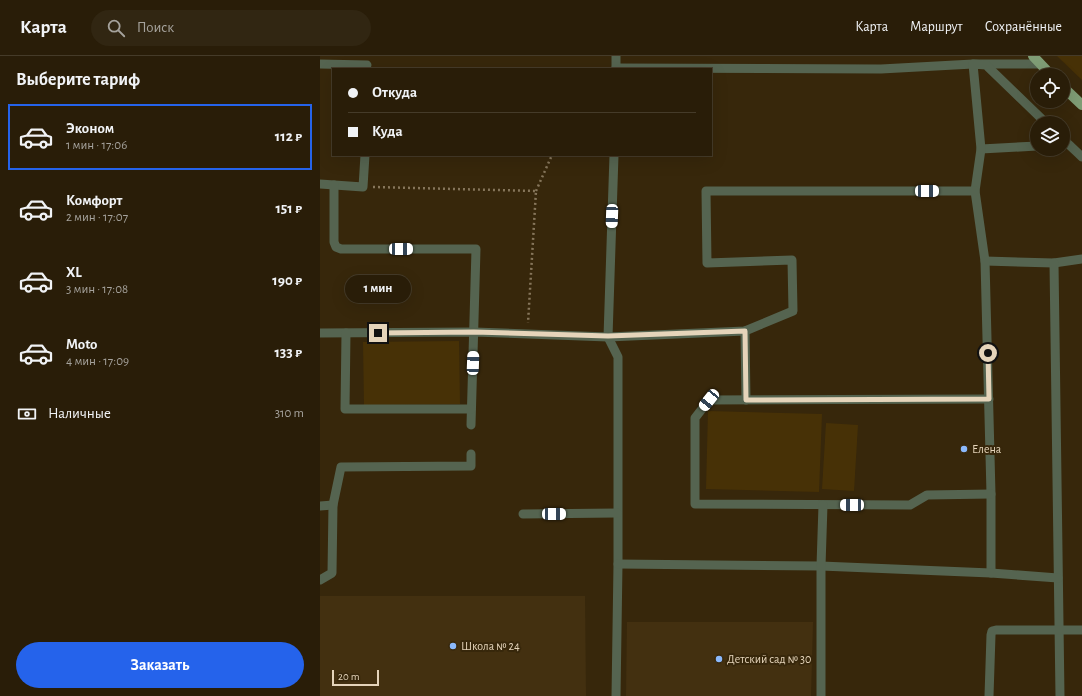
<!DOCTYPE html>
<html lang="ru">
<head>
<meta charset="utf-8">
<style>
  :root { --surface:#291d08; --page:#312612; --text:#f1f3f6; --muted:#a5a29c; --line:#453b29; --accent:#2563eb }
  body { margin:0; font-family:"Alegreya Sans",sans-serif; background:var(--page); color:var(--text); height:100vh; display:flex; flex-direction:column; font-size:15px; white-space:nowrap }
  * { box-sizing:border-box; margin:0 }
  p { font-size:13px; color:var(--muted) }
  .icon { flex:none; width:22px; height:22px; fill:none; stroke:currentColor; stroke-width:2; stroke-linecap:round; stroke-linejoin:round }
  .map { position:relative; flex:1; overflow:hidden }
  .drawer { display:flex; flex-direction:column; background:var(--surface); width:320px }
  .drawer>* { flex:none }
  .top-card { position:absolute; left:12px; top:12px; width:380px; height:88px; border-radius:0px; box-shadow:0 4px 16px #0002,0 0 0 1px var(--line); display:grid; align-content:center; height:88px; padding:0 16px; background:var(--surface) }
  .fabs { position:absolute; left:710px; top:12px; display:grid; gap:8px }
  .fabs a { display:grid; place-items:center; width:40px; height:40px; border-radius:50%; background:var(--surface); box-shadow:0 4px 16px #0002,0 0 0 1px var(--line); font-size:20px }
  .scale { position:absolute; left:12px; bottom:10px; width:47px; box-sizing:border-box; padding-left:4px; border:2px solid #e5d4ba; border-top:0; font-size:11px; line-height:14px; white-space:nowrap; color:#e5d4ba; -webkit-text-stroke:3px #37270b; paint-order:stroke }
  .end { position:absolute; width:18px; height:18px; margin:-9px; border:5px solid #e5d4ba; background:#111; box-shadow:0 0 0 2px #111 }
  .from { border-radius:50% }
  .bubble { position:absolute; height:28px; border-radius:14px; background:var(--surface); box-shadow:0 4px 16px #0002,0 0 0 1px var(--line); font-size:13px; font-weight:700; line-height:28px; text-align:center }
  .car { position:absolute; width:12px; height:24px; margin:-12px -6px; border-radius:5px; box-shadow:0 0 3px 1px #0007; background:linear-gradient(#fff 24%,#345 0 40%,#fff 0 76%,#345 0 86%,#fff 0) }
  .top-card b { display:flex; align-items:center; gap:14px; height:38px; font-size:15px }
  .top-card b+b { border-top:1px solid var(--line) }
  .top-card i { width:10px; height:10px; background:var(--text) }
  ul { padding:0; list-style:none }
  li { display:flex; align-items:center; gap:12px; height:66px; margin:0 8px 6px; padding:0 8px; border:2px solid transparent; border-radius:0px }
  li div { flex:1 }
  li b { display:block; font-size:15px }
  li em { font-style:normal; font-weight:700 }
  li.selected { border-color:var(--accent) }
  li>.icon { width:36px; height:36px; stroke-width:1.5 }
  h2 { padding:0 16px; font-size:18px; line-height:48px }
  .pay { display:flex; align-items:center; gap:10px; height:44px; padding:0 16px; font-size:15px }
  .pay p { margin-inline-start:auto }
  .button { display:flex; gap:8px; margin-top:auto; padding:8px 16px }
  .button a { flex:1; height:46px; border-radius:24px; background:var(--accent); color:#fff; font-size:16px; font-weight:700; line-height:46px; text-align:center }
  header { display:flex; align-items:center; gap:24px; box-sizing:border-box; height:56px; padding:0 20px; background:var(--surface); border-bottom:1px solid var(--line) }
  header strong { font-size:19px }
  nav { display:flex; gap:22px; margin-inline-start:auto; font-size:14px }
  .search { width:280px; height:36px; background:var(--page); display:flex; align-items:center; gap:10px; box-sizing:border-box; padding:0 14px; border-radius:22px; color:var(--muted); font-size:15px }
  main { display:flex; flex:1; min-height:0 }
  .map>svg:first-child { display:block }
  .built { fill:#433010 }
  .green { fill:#473106 }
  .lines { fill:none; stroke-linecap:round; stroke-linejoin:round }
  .path { stroke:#86765b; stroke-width:2.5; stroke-dasharray:2 3; stroke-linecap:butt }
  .lane { stroke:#556450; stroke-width:9 }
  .primary { stroke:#7f9d75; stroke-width:10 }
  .route { stroke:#e5d4ba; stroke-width:5 }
  .poi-dot { fill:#8bb9fc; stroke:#37270b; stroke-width:1.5 }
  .labels { text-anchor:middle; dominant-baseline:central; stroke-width:4; stroke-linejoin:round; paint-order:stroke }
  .poi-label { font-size:12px; fill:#e5d4ba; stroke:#37270b; text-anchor:start }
</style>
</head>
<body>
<header>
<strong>Карта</strong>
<div class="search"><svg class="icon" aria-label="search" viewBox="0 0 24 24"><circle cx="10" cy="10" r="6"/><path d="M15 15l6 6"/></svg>Поиск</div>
<nav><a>Карта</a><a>Маршрут</a><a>Сохранённые</a></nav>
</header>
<main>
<section class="drawer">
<h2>Выберите тариф</h2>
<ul>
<li class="selected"><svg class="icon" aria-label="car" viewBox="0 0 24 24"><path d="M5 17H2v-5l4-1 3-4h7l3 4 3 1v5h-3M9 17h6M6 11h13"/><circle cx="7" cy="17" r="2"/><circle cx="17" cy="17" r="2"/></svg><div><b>Эконом</b><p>1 мин · 17:06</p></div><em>112 ₽</em></li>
<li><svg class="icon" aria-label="car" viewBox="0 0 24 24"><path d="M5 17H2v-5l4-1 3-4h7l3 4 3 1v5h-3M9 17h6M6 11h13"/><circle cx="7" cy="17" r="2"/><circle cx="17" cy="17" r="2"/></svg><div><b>Комфорт</b><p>2 мин · 17:07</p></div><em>151 ₽</em></li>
<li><svg class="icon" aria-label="car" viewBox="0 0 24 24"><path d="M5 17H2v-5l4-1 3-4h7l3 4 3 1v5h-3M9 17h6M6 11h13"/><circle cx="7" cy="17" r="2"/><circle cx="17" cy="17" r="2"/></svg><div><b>XL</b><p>3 мин · 17:08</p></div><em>190 ₽</em></li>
<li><svg class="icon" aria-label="car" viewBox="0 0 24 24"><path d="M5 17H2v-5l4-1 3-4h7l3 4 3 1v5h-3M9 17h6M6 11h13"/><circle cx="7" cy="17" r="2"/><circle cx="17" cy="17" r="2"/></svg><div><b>Moto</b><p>4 мин · 17:09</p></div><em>133 ₽</em></li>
</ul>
<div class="pay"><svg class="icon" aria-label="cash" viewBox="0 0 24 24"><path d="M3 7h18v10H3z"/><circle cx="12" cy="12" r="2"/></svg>Наличные<p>310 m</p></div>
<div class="button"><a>Заказать</a></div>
</section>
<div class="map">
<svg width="762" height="640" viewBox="0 0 762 640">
  <rect width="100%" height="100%" fill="#37270b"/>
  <g class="built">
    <path d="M0 540H265L266 640H0Z"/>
    <path d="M307 566H493L491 640H306Z"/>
  </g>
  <g class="green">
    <path d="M737 0H762V24Z"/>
    <path d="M139 285 140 348 44 349 43 286Z"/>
    <path d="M388 355 502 358 499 436 386 433Z"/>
    <path d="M506 367 538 369 534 435 502 433Z"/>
  </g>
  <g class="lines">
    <g class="path">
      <path d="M53 131 216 135 208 267"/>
      <path d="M216 135 232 99"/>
    </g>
    <g class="lane">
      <path d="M0 8 47 9"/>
      <path d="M296 12 561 13 653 8H720"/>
      <path d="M296 13V0"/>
      <path d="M743 83 762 101"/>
      <path d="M661 93 717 90"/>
      <path d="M294 99 288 281 298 301V508L296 640"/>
      <path d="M0 128 43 131 45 99"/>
      <path d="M14 129V186L16 191 21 193H156L151 369"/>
      <path d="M655 135 661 93 653 8 666 9 726 67"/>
      <path d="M665 205 734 207 762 203"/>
      <path d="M734 207 740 640"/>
      <path d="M425 275 426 344"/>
      <path d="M0 277 154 276 288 281 425 275 473 255 472 204 387 207 386 135H655L665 205 671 438V517"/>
      <path d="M26 277 25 353H151"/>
      <path d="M669 343 389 344 375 362V448L590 449 607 439 671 438"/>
      <path d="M0 450 13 449"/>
      <path d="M203 458 297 457"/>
      <path d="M298 508 501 510 671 517 738 522"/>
      <path d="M0 524 12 517 13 449 21 411 151 410V398"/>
      <path d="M501 640V510L503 449"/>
      <path d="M669 640 671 579 672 575 676 574H762"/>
    </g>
    <g class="primary">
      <path d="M713 0 731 19"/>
      <path d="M743 31 762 49"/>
    </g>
  </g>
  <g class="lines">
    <path class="route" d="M58 277 154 276 288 280 425 275 426 344 669 343 668 297"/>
  </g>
  <g class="poi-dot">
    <circle cx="644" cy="393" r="4"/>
    <circle cx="133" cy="590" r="4"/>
    <circle cx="399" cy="603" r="4"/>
  </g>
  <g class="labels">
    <g class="poi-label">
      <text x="652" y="393">Елена</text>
      <text x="141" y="590">Школа № 24</text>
      <text x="407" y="603">Детский сад № 30</text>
    </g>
  </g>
</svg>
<div class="fabs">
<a><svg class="icon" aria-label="locate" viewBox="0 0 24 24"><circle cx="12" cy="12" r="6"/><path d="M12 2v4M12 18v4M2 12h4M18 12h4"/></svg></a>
<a><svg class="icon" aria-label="layers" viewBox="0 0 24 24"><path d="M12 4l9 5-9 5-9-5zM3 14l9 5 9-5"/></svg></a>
</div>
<div class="scale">20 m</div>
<i class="end from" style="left:668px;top:297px"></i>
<i class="end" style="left:58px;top:277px"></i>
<div class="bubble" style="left:25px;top:219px;width:66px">1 мин</div>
<i class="car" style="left:607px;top:135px;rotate:90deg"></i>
<i class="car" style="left:292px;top:160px;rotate:182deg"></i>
<i class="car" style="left:81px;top:193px;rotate:90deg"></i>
<i class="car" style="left:153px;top:307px;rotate:2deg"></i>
<i class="car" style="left:389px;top:344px;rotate:219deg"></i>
<i class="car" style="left:532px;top:449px;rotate:270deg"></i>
<i class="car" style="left:234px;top:458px;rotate:90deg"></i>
<div class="top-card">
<b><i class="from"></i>Откуда</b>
<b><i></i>Куда</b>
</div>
</div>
</main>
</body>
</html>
